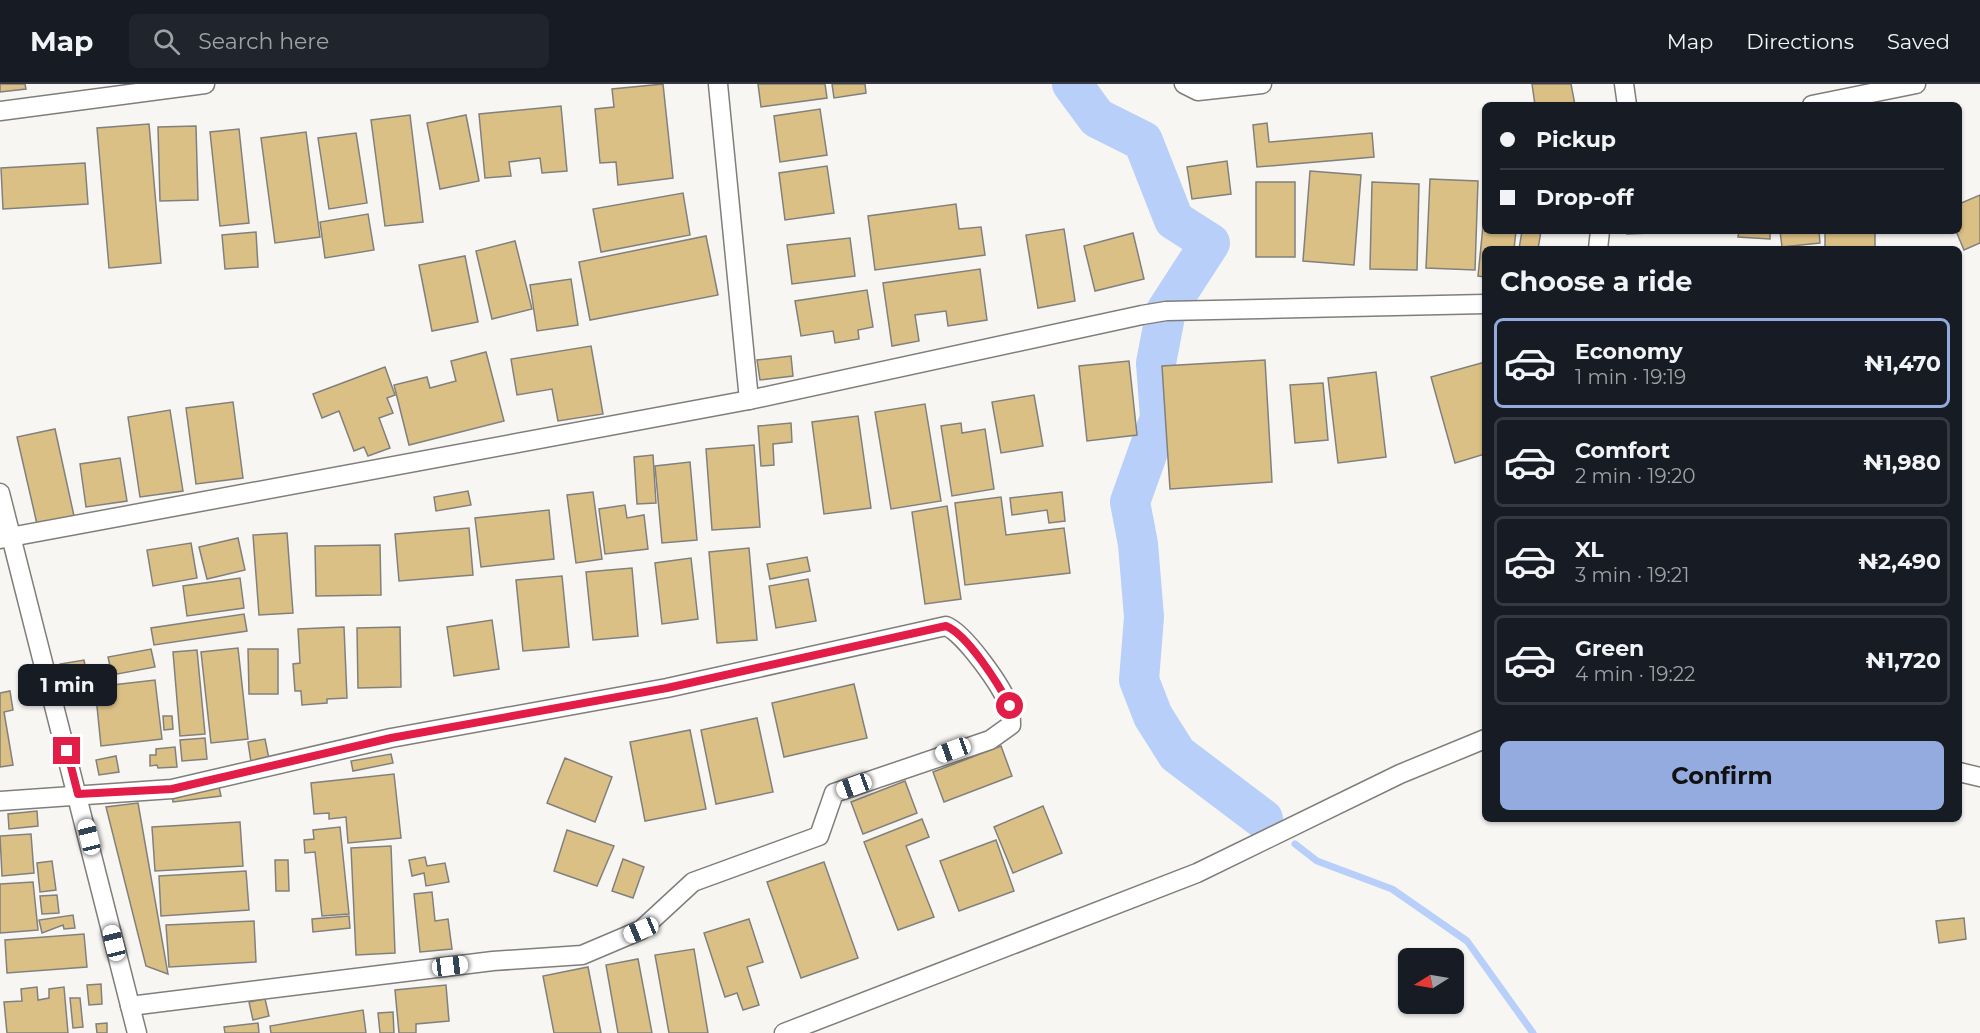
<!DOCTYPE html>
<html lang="en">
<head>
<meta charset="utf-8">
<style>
  :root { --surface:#171b24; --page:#20242c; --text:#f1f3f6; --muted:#9ea1a6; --line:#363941; --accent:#93abde }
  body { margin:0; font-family:Montserrat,sans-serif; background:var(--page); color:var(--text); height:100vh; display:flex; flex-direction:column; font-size:22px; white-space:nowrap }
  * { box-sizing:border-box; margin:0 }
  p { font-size:20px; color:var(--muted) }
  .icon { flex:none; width:33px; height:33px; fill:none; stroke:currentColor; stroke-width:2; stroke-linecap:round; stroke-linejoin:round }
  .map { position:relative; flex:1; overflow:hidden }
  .sheet { position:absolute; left:1482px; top:162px; width:480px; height:576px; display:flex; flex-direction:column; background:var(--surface); border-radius:9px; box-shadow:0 2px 4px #0004 }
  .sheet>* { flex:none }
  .banner { position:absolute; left:1482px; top:18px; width:480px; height:132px; border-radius:9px; box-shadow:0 2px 4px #0004; display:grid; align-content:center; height:132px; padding:0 18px; background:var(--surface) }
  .needle { width:39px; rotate:259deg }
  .tools { position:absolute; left:1398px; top:864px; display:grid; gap:12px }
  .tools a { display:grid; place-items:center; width:66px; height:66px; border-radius:9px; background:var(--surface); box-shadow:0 2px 4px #0004; font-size:30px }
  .end { position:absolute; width:27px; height:27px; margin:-14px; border:8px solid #e11d48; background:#fff; box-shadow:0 0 0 3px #fff }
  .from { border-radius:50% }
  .bubble { position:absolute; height:42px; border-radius:9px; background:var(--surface); box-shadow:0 2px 4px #0004; font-size:20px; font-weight:700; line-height:42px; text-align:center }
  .car { position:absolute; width:18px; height:36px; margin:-18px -9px; border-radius:8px; box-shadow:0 0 4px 2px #0007; background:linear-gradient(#fff 24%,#345 0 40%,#fff 0 76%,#345 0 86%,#fff 0) }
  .banner b { display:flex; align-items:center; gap:21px; height:57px; font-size:22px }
  .banner b+b { border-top:2px solid var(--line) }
  .banner i { width:15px; height:15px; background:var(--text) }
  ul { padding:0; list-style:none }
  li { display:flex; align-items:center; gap:18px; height:90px; margin:0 12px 9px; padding:0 6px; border:3px solid var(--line); border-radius:9px }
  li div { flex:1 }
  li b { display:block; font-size:22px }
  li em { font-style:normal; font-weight:700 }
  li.current { border-color:var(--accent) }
  li>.icon { width:54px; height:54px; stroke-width:1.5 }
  h2 { padding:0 18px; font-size:27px; line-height:72px }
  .primary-button { display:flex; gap:12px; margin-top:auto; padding:12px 18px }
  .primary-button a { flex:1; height:69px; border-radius:9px; background:var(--accent); color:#111; font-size:24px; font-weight:700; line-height:69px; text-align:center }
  header { display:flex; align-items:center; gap:36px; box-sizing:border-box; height:84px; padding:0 30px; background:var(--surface); border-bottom:2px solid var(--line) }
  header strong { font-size:28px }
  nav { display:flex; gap:33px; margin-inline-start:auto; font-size:21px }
  .search { width:420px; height:54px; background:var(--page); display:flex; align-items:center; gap:15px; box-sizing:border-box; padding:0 21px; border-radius:9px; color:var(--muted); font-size:22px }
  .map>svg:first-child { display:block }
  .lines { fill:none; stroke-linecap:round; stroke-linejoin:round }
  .stream { stroke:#b7cff9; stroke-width:7 }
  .river { stroke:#b7cff9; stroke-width:40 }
  .building { fill:#dbc086; stroke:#81807d; stroke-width:1.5 }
  .minor-casing { stroke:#807e7b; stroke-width:21 }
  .minor { stroke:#fff; stroke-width:18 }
  .route { stroke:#e11d48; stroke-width:8 }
</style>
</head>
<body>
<header>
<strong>Map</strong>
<div class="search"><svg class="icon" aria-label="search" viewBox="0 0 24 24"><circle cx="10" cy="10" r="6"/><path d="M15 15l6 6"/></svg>Search here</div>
<nav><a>Map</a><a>Directions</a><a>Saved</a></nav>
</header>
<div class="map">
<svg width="1980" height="949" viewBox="0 0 1980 949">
  <rect width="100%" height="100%" fill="#f8f6f3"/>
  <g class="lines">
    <path class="stream" d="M1295 760 1317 777 1392 805 1467 857 1533 949"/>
    <path class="river" d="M1072 0 1097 34 1143 57 1174 136 1210 159 1166 227 1156 279 1160 334 1130 418 1138 460 1144 533 1139 596 1153 632 1177 670 1263 735"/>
  </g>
  <g class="building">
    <path d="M0 0H25L26 5 0 8Z"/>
    <path d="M663 0 673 94 618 101 616 78 600 79 595 25 614 23 612 5Z"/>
    <path d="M758 0H825L827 14 761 23Z"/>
    <path d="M832 0H865L866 9 834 14Z"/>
    <path d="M1532 0H1571L1575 21H1535Z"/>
    <path d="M561 22 567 87 542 89 540 74 509 78 511 92 485 94 479 30Z"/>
    <path d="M820 25 827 71 780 78 774 32Z"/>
    <path d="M410 31 423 138 385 142 371 36Z"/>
    <path d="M466 31 479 97 440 105 427 39Z"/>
    <path d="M1267 39 1269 58 1372 49 1374 73 1257 83 1253 41Z"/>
    <path d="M149 40 161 179 109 184 97 44Z"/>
    <path d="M196 42 198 116 160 117 158 43Z"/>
    <path d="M239 45 249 139 220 142 210 48Z"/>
    <path d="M306 48 320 153 275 159 261 54Z"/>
    <path d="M356 49 367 119 329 125 318 54Z"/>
    <path d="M1227 77 1231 110 1192 115 1187 83Z"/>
    <path d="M85 79 88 120 3 125 1 84Z"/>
    <path d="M827 82 834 129 785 136 779 89Z"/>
    <path d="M1310 87 1361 91 1354 181 1303 177Z"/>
    <path d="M1430 95 1478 97 1475 186 1426 184Z"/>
    <rect x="1256" y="98" width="39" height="75"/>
    <path d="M1372 98 1419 100 1417 186 1370 185Z"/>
    <path d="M683 109 690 151 601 168 593 125Z"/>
    <path d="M1980 111V159L1964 166 1956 147H1959V120Z"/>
    <path d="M956 120 959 145 981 143 985 171 875 186 868 132Z"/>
    <path d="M1485 122V147H1516L1514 165H1485V193L1478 192Z"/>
    <path d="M368 130 374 166 325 174 320 138Z"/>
    <path d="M1064 145 1075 217 1038 224 1026 151Z"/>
    <path d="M1522 147H1541L1538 165H1519Z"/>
    <path d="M1627 147H1676V148L1627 150Z"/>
    <path d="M1739 147H1770V155L1738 153Z"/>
    <path d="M1780 147H1819L1820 159 1782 163Z"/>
    <rect x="1825" y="147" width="50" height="18"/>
    <path d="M256 148 258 183 225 185 222 151Z"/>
    <path d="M1133 149 1144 195 1095 207 1084 162Z"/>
    <path d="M706 152 718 211 590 236 579 178Z"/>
    <path d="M850 154 855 192 792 200 787 161Z"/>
    <path d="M515 157 532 225 492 235 476 167Z"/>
    <path d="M465 172 478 238 432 247 419 181Z"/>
    <path d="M980 185 987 236 948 242 946 227 915 231 919 257 892 262 883 199Z"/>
    <path d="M571 195 578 241 537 247 530 201Z"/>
    <path d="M867 206 873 243 858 246 859 255 835 259 833 247 801 252 795 217Z"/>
    <path d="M591 262 603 330 558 337 552 305 517 311 511 275Z"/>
    <path d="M486 268 504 337 409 361 394 301 427 293 430 304 456 297 451 277Z"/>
    <path d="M791 272 793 292 760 296 757 276Z"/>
    <path d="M1265 276 1272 398 1170 405 1162 282Z"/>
    <path d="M1129 277 1137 351 1087 357 1079 282Z"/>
    <path d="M1485 278V370L1455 379 1431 293Z"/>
    <path d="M385 283 395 311 387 314 393 329 379 334 390 364 368 372 364 363 354 367 339 327 322 334 313 310Z"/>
    <path d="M1376 288 1386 373 1338 379 1328 294Z"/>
    <path d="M1323 299 1328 356 1295 359 1290 301Z"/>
    <path d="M1034 311 1043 362 1001 369 992 318Z"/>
    <path d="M233 318 243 394 196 400 186 324Z"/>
    <path d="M925 320 941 417 891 425 875 328Z"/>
    <path d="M170 326 183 407 140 413 128 333Z"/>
    <path d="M858 332 871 424 824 430 812 338Z"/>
    <path d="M791 339 792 358 773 360 774 381 761 382 758 342Z"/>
    <path d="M961 339 962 349 985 345 994 405 952 412 941 342Z"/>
    <path d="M55 345 74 432 37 440 17 353Z"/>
    <path d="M754 361 760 443 712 446 706 365Z"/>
    <path d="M653 371 656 419 637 420 634 373Z"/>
    <path d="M120 374 127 417 86 423 80 380Z"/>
    <path d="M690 378 697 456 662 459 655 382Z"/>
    <path d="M468 407 471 421 436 427 434 413Z"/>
    <path d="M593 408 602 475 576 479 567 411Z"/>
    <path d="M1062 408 1065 437 1049 439 1047 426 1012 431 1010 414Z"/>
    <path d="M1001 413 1006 451 1064 444 1070 489 965 501 955 419Z"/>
    <path d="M625 421 627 434 644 431 648 465 605 470 599 425Z"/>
    <path d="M947 422 961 515 925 520 912 428Z"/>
    <path d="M549 426 554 475 481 483 475 434Z"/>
    <path d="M469 444 473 491 399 497 395 450Z"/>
    <path d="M287 449 293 529 259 531 253 451Z"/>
    <path d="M238 454 245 486 207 495 199 463Z"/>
    <path d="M191 459 197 494 153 502 147 466Z"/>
    <path d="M380 461 381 511 316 512 315 462Z"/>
    <path d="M749 464 757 556 717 559 709 468Z"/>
    <path d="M807 473 810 487 770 495 767 480Z"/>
    <path d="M691 474 698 535 662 540 655 479Z"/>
    <path d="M632 484 638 552 593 556 586 488Z"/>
    <path d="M562 492 569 563 523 567 516 496Z"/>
    <path d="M240 494 244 524 187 532 183 502Z"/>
    <path d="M808 495 816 537 776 544 769 502Z"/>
    <path d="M244 530 247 547 154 561 151 544Z"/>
    <path d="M492 536 499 585 454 592 447 543Z"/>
    <path d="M344 543 347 614 327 615V619L302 621 301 607H295L293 580 300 579 298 545Z"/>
    <path d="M400 543 401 603 358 604 357 544Z"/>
    <path d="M238 564 248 655 211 659 201 568Z"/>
    <path d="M151 565 155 583 112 591 108 573Z"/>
    <path d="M248 565H278V610H249Z"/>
    <path d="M197 566 205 650 180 652 173 568Z"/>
    <path d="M84 576 91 614 66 618 60 580Z"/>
    <path d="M155 596 162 655 101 662 95 603Z"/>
    <path d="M854 600 867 654 784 673 772 619Z"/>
    <path d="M10 607 13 626 4 628 13 681 0 683V609Z"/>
    <path d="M163 632H172L173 645 164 646Z"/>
    <path d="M757 634 773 708 716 720 701 646Z"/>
    <path d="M690 646 706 725 645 737 630 658Z"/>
    <path d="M205 654 207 675 182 677 180 656Z"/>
    <path d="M265 655 269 675 251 678 248 658Z"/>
    <path d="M1001 662 1012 692 944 718 933 688Z"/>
    <path d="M175 663 177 683 158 684 157 681 150 682V671H156V665Z"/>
    <path d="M391 670 393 679 353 687 351 677Z"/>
    <path d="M116 672 119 688 99 691 96 676Z"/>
    <path d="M565 674 612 693 595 738 547 719Z"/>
    <path d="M394 690 401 754 348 759 346 733 329 735V729L314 730 311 699Z"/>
    <path d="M905 697 917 729 863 750 851 718Z"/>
    <path d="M219 703 221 712 173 718 172 709Z"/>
    <path d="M138 719 168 890 146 882 106 723Z"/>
    <path d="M1043 722 1062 769 1013 789 994 743Z"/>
    <path d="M37 727 38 742 9 745 8 730Z"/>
    <path d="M922 735 929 753 906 762 934 833 898 846 864 758Z"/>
    <path d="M240 738 243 782 155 787 152 743Z"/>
    <path d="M340 743 349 830 322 832 315 768 305 769 304 756 314 755 313 746Z"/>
    <path d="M567 746 614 762 597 802 554 787Z"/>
    <path d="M31 750 34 789 2 792 0 752Z"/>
    <path d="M996 756 1014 807 959 827 940 777Z"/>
    <path d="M391 762 395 869 356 871 351 764Z"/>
    <path d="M425 773 427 782 445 779 449 798 426 802 424 789 412 792 409 776Z"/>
    <path d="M623 775 644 783 633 814 612 807Z"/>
    <path d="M275 776H288L289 807H276Z"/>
    <path d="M52 777 56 806 40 808 37 779Z"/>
    <path d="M824 778 858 874 801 894 767 798Z"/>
    <path d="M246 787 249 826 161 832 159 792Z"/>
    <path d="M33 798 38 846 0 849V800Z"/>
    <path d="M432 808 435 837 448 835 452 865 420 868 414 810Z"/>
    <path d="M57 811 59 829 42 830 40 812Z"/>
    <path d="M73 831 75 844 64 845 63 841 42 849 39 836Z"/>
    <path d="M349 832 350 844 313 848 312 835Z"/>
    <path d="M1964 834 1966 855 1939 859 1936 837Z"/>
    <path d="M749 835 763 878 747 883 759 921 743 926 737 909 725 913 704 849Z"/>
    <path d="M254 837 256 878 169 883 166 841Z"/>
    <path d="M84 850 87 883 7 889 5 856Z"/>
    <path d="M694 865 708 949H669L655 871Z"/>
    <path d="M638 875 652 949H618L606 881Z"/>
    <path d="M588 883 601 949H554L543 892Z"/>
    <path d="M101 900 102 920 89 921 87 901Z"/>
    <path d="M446 901 449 937 416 940V949H399L395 906Z"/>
    <path d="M37 903 38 916 49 914V905L64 903 68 949H7L4 918 22 917 21 905Z"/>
    <path d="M70 914H80L83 943 73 944Z"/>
    <path d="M265 915 269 932 253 936 249 918Z"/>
    <path d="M363 926 366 949H271L270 942Z"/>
    <path d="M393 928 394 949H380L378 929Z"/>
    <path d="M107 939V949H97L96 940Z"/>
    <path d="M258 939 259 949H225L224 943Z"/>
  </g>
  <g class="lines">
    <defs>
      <g id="minor">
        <path d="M718 0 749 316"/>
        <path d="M1184 0 1198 7 1262 0"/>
        <path d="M1624 0 1627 21"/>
        <path d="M1812 21 1916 0"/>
        <path d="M0 27 205 0"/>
        <path d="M1598 165 1600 147"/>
        <path d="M0 409 137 949"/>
        <path d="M0 455 749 316 1142 231 1166 227 1485 220"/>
        <path d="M1959 688 1980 693"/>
        <path d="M0 717 172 705 391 654 667 604 946 542C964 549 1003 603 1009 623 1011 629 1011 635 1011 641L990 656 834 709 819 752 693 798 641 846 582 871 493 877 130 922"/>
        <path d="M784 949 1197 789 1400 690 1485 655"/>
      </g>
    </defs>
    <use href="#minor" class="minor-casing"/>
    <use href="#minor" class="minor"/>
  </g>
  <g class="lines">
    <path class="route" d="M67 667 78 710 172 705 391 654 667 604 946 542C968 551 999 601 1010 622"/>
  </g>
</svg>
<div class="tools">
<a><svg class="needle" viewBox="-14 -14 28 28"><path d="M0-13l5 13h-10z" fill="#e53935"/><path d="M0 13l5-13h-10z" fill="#9ea1a6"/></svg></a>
</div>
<i class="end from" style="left:1010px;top:622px"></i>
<i class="end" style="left:67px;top:667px"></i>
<div class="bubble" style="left:18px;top:580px;width:99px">1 min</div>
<i class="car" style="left:953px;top:666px;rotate:250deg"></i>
<i class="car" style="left:854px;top:702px;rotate:250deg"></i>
<i class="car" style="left:89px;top:753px;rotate:346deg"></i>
<i class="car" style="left:641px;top:846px;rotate:247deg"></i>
<i class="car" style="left:114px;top:859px;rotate:346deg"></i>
<i class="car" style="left:450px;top:882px;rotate:83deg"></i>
<div class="banner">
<b><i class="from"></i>Pickup</b>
<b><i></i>Drop-off</b>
</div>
<section class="sheet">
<h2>Choose a ride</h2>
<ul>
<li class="current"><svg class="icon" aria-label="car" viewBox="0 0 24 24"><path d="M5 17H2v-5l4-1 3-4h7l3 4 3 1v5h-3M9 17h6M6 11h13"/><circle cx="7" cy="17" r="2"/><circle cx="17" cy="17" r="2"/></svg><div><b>Economy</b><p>1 min · 19:19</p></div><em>₦1,470</em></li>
<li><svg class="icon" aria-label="car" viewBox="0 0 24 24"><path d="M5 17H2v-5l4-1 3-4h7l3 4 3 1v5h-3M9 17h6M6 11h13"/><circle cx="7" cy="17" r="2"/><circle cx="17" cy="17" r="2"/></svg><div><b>Comfort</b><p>2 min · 19:20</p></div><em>₦1,980</em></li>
<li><svg class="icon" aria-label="car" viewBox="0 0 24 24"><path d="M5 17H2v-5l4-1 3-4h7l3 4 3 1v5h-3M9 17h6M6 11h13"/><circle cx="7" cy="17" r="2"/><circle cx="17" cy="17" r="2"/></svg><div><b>XL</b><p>3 min · 19:21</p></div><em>₦2,490</em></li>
<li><svg class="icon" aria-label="car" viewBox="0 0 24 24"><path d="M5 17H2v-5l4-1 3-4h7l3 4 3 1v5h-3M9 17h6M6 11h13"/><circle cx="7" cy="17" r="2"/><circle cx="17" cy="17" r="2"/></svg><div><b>Green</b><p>4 min · 19:22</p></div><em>₦1,720</em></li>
</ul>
<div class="primary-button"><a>Confirm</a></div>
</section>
</div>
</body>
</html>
